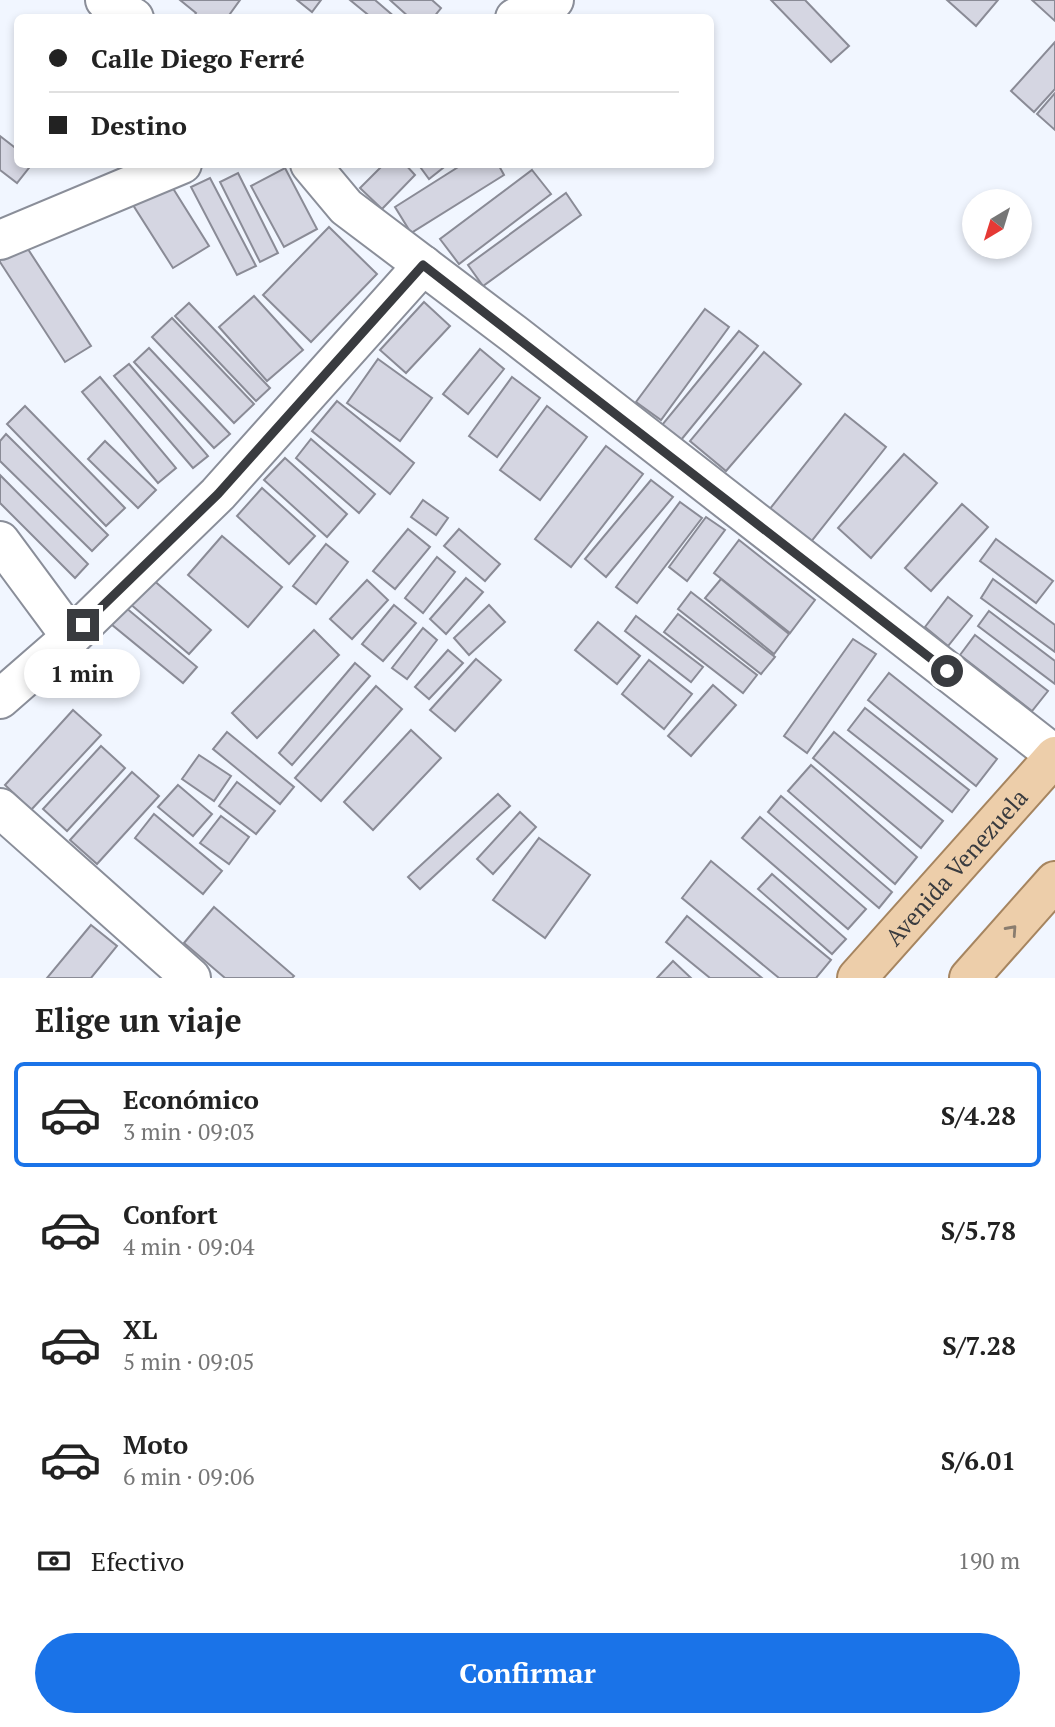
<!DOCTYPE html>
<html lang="es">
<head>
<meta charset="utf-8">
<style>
  :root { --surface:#fff; --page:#f2f2f2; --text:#222; --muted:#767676; --line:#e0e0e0; --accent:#1a73e8 }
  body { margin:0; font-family:"PT Serif",serif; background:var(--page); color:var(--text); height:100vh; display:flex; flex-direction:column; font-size:26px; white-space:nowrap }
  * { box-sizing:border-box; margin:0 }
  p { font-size:23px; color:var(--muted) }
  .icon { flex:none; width:38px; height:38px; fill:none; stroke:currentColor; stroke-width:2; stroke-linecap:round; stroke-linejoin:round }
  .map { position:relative; height:978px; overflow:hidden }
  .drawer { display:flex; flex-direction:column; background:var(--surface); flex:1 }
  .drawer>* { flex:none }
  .banner { position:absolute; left:14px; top:14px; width:700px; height:154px; border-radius:10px; box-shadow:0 4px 10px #0003; display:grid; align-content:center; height:154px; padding:0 35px; background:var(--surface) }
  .needle { width:46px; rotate:218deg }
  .tools { position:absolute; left:962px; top:189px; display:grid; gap:14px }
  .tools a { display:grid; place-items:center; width:70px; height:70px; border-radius:50%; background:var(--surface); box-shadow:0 4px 10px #0003; font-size:35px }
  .end { position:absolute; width:32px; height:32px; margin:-16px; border:9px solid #393b3f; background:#fff; box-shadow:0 0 0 4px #fff }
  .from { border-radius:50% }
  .bubble { position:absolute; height:49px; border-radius:24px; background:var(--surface); box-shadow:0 4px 10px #0003; font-size:23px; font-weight:700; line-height:49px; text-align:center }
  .banner b { display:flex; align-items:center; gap:24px; height:66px; font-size:26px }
  .banner b+b { border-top:2px solid var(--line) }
  .banner i { width:18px; height:18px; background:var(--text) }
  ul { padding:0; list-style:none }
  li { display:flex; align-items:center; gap:21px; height:105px; margin:0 14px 10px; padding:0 21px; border:4px solid transparent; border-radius:10px }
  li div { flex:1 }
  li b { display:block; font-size:26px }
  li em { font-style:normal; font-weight:700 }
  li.current { border-color:var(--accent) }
  li>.icon { width:63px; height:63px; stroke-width:1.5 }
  h2 { padding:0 35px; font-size:32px; line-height:84px }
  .pay { display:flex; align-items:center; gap:18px; height:77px; padding:0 35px; font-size:26px }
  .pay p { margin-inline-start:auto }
  .button { display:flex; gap:14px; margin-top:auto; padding:14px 35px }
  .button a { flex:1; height:80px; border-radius:42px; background:var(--accent); color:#fff; font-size:28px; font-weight:700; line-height:80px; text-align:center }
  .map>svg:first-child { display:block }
  .building { fill:#d5d6e2; stroke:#8a8b96; stroke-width:2 }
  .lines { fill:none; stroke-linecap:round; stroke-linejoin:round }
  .minor-casing { stroke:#8a8e99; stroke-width:42 }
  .primary-casing { stroke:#a68560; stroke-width:42 }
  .minor { stroke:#fff; stroke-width:38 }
  .primary { stroke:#edceaa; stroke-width:38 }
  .oneway { stroke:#8a7d6f }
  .route { stroke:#393b3f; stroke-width:9 }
  .labels { text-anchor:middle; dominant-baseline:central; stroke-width:7; stroke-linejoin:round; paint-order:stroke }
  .street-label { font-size:24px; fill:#393b3f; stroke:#fff }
</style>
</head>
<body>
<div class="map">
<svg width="1055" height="978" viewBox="0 0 1055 978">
  <rect width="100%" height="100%" fill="#f1f6ff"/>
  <g class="building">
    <path d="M180 0H240L227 18H193L196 13Z"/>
    <path d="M297 0H321L312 12Z"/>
    <path d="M350 0H375L396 18H372Z"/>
    <path d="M390 0H432L441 8 433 18H410Z"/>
    <path d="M771 0H805L849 46 831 62Z"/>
    <path d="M947 0H998L976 26Z"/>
    <path d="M1032 0H1055V21Z"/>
    <path d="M1055 42V89L1034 112 1011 91Z"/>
    <path d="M1055 93V130L1037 114Z"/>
    <path d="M0 136 18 150V164H32L17 183 0 170Z"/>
    <path d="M384 164H405L415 175 382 209 360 188Z"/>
    <path d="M418 164H448L429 179Z"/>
    <path d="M463 164H498L504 175 411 233 395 207Z"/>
    <path d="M285 168 317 229 284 247 251 186Z"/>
    <path d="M532 170 551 194 459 264 440 239Z"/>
    <path d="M238 173 278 253 260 262 220 182Z"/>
    <path d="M210 178 256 266 237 275 191 187Z"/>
    <path d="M169 182 209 246 173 268 133 205Z"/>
    <path d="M566 193 581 215 483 286 468 265Z"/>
    <path d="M329 227 377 274 311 342 263 295Z"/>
    <path d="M24 243 91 346 65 362 0 262V258Z"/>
    <path d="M254 296 303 350 267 381 219 327Z"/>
    <path d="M424 302 450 326 406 373 380 350Z"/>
    <path d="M189 303 270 388 256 401 175 316Z"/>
    <path d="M705 309 729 327 661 420 636 402Z"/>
    <path d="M172 318 254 404 234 423 152 337Z"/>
    <path d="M739 331 758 346 681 440 662 425Z"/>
    <path d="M149 348 230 434 214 448 134 362Z"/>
    <path d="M480 349 504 369 468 414 443 394Z"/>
    <path d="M764 352 801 384 726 471 690 441Z"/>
    <path d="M378 359 432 398 400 441 347 403Z"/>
    <path d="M129 364 208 456 193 468 114 376Z"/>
    <path d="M100 377 176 468 158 483 82 392Z"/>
    <path d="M512 377 540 398 497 457 469 436Z"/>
    <path d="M337 401 414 463 390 494 312 431Z"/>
    <path d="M25 406 125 508 106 526 7 424Z"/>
    <path d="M547 406 587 437 540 500 500 470Z"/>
    <path d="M845 414 886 447 810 543 769 510Z"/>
    <path d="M6 434 108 535 92 551 0 461V441Z"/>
    <path d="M311 439 375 494 359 513 296 458Z"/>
    <path d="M105 441 156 490 138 508 88 459Z"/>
    <path d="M606 446 643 474 571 567 535 539Z"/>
    <path d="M904 454 937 483 871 558 838 528Z"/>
    <path d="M285 458 347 514 327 537 264 480Z"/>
    <path d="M0 475 88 564 75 578 0 503Z"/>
    <path d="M651 480 673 497 606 577 585 559Z"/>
    <path d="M262 488 315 536 289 564 237 516Z"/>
    <path d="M423 500 448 518 436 535 411 517Z"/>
    <path d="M680 502 702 518 637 603 616 587Z"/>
    <path d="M962 504 988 527 931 591 905 568Z"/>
    <path d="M706 517 725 530 687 581 669 567Z"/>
    <path d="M408 529 430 547 395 589 373 571Z"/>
    <path d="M459 529 500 564 485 581 444 546Z"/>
    <path d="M222 536 282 587 248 627 188 575Z"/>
    <path d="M996 539 1053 581 1036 603 980 561Z"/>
    <path d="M739 540 815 600 790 633 714 573Z"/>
    <path d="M326 544 348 562 316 604 293 586Z"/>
    <path d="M437 557 455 572 423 613 405 598Z"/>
    <path d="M151 578 211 630 189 654 129 603Z"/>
    <path d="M466 578 483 592 446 634 430 619Z"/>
    <path d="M721 579 789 634 774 654 705 598Z"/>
    <path d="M993 579 1055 625V652L981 598Z"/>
    <path d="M367 580 388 600 352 639 330 619Z"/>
    <path d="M691 592 775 657 761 674 678 609Z"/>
    <path d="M948 597 972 616 948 646 925 627Z"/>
    <path d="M394 605 416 623 383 661 362 644Z"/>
    <path d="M489 605 505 622 469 655 454 638Z"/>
    <path d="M125 607 197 667 183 683 111 624Z"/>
    <path d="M989 611 1055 661V684L978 626Z"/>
    <path d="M678 614 757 675 743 693 664 632Z"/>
    <path d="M636 616 703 667 691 682 625 631Z"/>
    <path d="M598 622 640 656 617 684 575 650Z"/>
    <path d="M423 628 437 640 407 679 392 668Z"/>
    <path d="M314 630 339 655 257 738 232 713Z"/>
    <path d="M975 635 1048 691 1032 711 960 655Z"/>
    <path d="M853 639 876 654 807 753 784 736Z"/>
    <path d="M448 650 463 663 429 699 415 687Z"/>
    <path d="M476 659 501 680 455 731 430 710Z"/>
    <path d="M649 660 692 694 664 729 622 694Z"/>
    <path d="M355 663 370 676 292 765 279 753Z"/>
    <path d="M889 673 997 759 976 786 868 700Z"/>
    <path d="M713 685 736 705 691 756 668 736Z"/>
    <path d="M376 686 402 709 321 801 295 778Z"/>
    <path d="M865 708 969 790 952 812 848 730Z"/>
    <path d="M73 710 101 735 31 810 5 785Z"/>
    <path d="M411 730 441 758 373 830 344 802Z"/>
    <path d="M227 732 294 787 280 804 213 749Z"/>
    <path d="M834 732 943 821 921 848 813 758Z"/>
    <path d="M101 746 125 768 67 831 43 809Z"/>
    <path d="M199 755 231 776 214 801 182 779Z"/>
    <path d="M811 765 917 857 895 884 788 791Z"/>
    <path d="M132 772 159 796 97 864 70 840Z"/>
    <path d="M237 782 275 811 256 834 219 806Z"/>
    <path d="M178 785 212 814 193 836 158 807Z"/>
    <path d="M498 794 510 806 420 889 408 877Z"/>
    <path d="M781 796 892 892 879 908 768 812Z"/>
    <path d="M520 812 536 827 493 874 477 859Z"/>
    <path d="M154 814 222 871 203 894 135 838Z"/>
    <path d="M221 816 249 837 229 864 200 843Z"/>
    <path d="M760 817 866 909 848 929 742 838Z"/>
    <path d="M539 838 590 875 545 938 493 900Z"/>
    <path d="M711 861 831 960 816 978H779L682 898Z"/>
    <path d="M772 874 846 939 832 954 758 889Z"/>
    <path d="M214 907 294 976 292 978H225L184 943Z"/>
    <path d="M687 916 762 978H710L666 942Z"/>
    <path d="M91 925 117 946 91 978H47Z"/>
    <path d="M673 961 691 978H657Z"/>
  </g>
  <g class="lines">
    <defs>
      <g id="minor">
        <path d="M105 0 134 18"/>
        <path d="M515 18 554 0"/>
        <path d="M310 164 346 207 514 334 1055 755"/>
        <path d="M0 240 182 164"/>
        <path d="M0 541 71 637"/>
        <path d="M0 699 71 637 218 494 423 265"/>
        <path d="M0 808 191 978"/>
      </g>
      <g id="primary">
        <path id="s1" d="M857 978 1055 756"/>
        <path d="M969 978 1055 881"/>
      </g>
    </defs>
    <use href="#minor" class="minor-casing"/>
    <use href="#primary" class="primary-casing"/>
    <use href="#minor" class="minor"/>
    <use href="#primary" class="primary"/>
  </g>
  <defs><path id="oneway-chevron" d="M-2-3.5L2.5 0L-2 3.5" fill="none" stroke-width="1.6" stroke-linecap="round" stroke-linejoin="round" transform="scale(1.75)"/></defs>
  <use class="oneway" href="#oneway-chevron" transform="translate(1012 930) rotate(-48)"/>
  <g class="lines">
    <path class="route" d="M83 625 218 494 423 265 947 671"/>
  </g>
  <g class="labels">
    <g class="street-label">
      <text stroke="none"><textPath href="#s1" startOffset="149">Avenida Venezuela</textPath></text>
    </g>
  </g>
</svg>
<div class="tools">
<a><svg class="needle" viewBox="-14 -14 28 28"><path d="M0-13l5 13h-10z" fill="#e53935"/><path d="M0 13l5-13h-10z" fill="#767676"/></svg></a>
</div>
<i class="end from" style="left:947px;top:671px"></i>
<i class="end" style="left:83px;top:625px"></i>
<div class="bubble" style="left:24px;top:649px;width:116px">1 min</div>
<div class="banner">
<b><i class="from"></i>Calle Diego Ferré</b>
<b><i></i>Destino</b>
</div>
</div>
<section class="drawer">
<h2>Elige un viaje</h2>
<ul>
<li class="current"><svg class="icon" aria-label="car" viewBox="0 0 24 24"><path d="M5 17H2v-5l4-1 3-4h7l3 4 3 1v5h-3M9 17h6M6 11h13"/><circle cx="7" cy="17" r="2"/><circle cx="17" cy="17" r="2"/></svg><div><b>Económico</b><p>3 min · 09:03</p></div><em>S/4.28</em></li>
<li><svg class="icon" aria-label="car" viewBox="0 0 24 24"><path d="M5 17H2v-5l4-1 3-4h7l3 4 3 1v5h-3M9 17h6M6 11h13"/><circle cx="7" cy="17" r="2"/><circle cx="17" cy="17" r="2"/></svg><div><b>Confort</b><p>4 min · 09:04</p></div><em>S/5.78</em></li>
<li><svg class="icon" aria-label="car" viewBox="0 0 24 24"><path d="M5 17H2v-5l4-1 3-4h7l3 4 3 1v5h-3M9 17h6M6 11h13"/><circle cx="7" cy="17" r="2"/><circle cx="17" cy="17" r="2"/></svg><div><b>XL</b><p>5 min · 09:05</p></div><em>S/7.28</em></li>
<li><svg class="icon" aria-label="car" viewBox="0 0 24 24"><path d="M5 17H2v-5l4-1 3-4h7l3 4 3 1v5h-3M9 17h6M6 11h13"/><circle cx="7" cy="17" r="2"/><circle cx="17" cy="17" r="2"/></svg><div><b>Moto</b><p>6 min · 09:06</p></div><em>S/6.01</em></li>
</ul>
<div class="pay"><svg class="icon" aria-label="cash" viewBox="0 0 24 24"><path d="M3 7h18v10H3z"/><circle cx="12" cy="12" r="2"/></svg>Efectivo<p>190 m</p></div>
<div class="button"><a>Confirmar</a></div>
</section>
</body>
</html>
